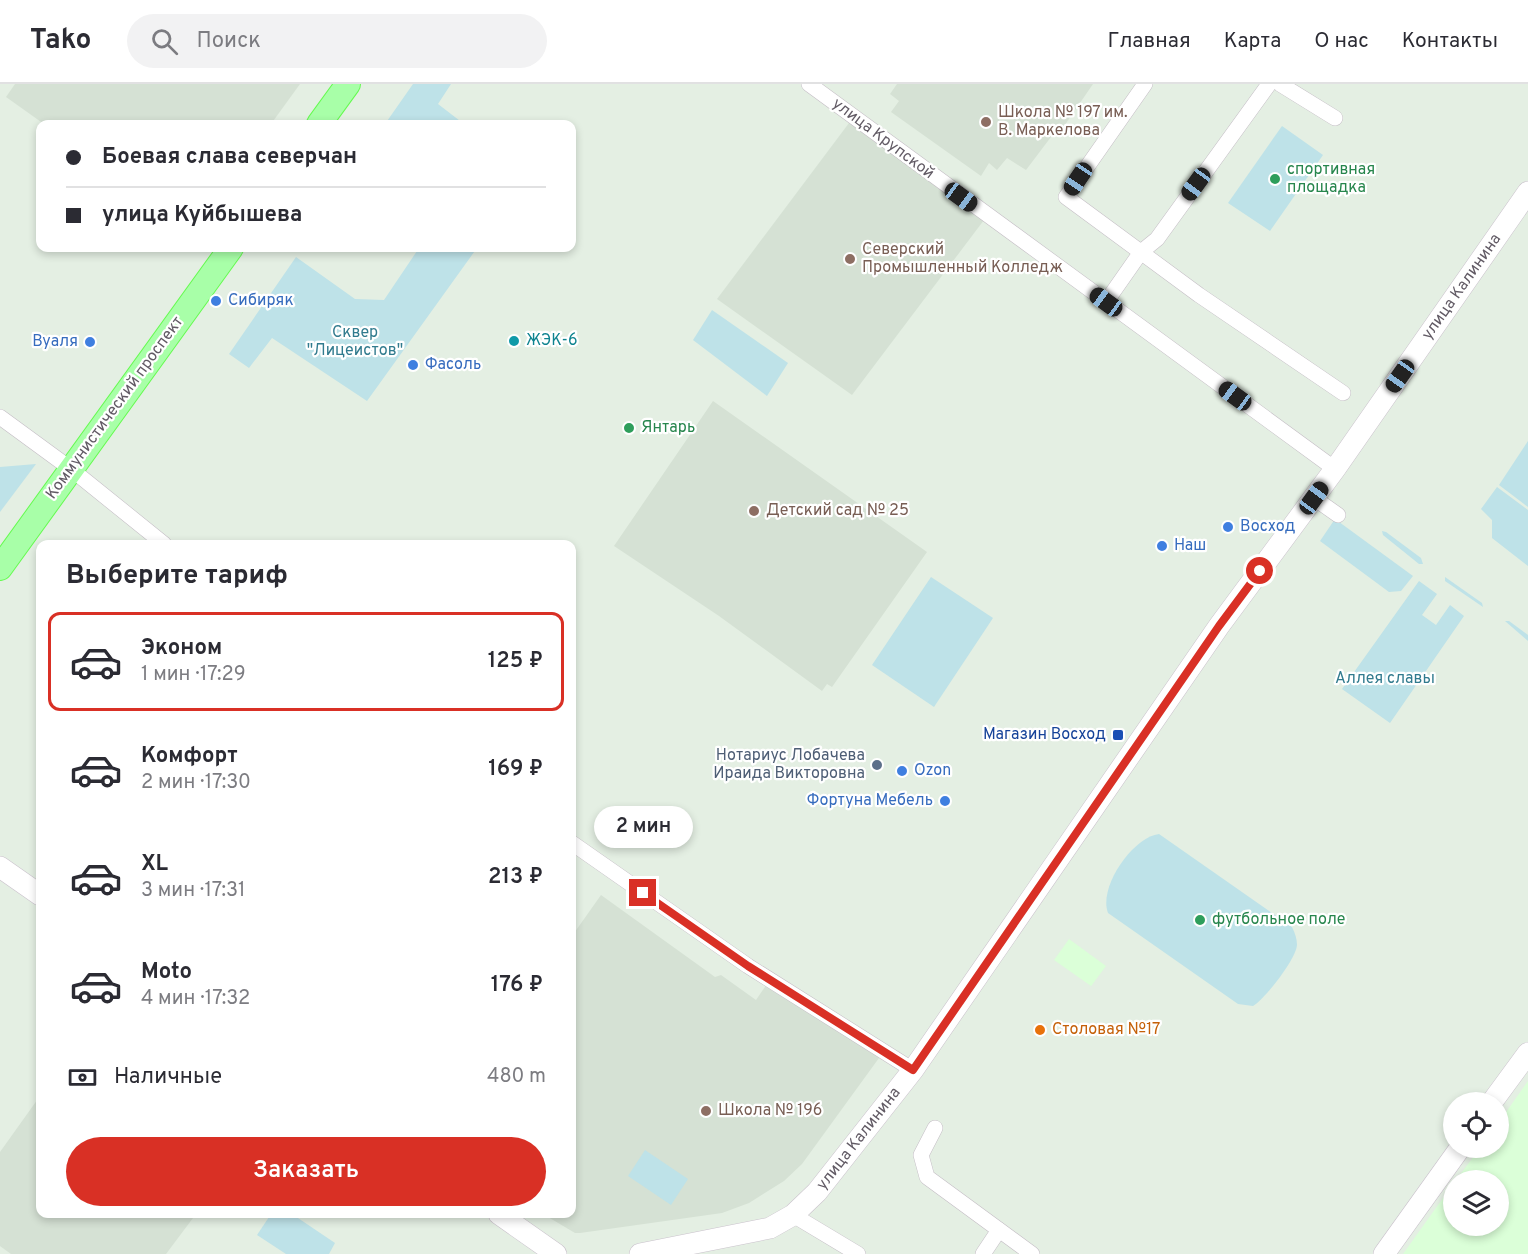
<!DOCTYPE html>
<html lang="ru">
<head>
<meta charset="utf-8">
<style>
  :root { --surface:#fff; --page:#f2f2f3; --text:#2b2b33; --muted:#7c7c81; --line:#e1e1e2; --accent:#d93025 }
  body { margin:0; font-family:Overpass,sans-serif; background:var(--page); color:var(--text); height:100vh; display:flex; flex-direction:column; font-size:22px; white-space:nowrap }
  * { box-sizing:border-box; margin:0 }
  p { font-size:20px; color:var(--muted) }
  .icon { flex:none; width:33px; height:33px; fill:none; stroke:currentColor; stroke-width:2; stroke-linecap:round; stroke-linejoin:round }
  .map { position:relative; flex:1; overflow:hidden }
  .side { position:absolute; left:36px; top:456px; width:540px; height:678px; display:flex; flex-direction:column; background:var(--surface); border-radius:12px; box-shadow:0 3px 9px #0003 }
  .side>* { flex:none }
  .guide { position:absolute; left:36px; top:36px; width:540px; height:132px; border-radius:12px; box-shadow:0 3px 9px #0003; display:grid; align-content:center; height:132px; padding:0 30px; background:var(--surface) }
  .buttons { position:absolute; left:1443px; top:1008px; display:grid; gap:12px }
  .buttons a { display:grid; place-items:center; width:66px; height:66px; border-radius:50%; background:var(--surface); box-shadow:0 3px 9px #0003; font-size:30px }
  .end { position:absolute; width:27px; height:27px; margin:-14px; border:8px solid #d93025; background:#fff; box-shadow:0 0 0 3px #fff }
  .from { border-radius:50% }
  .bubble { position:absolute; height:42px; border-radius:21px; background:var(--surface); box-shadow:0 3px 9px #0003; font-size:20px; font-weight:600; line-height:42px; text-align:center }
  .car { position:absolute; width:18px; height:36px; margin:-18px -9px; border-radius:8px; box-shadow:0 0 4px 2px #0007; background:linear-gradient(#222 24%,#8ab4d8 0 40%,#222 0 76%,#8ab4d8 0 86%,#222 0) }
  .guide b { display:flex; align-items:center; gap:21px; height:57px; font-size:22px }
  .guide b+b { border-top:2px solid var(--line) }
  .guide i { width:15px; height:15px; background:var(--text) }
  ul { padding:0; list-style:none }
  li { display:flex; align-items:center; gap:18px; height:99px; margin:0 12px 9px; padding:0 18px; border:3px solid transparent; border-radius:12px }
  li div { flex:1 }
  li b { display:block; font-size:22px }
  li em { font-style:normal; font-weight:600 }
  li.on { border-color:var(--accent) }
  li>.icon { width:54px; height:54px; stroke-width:1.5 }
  h2 { padding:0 30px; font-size:27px; line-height:72px }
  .pay { display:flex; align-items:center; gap:15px; height:66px; padding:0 30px; font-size:22px }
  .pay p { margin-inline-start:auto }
  .action { display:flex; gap:12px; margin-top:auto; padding:12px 30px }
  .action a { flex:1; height:69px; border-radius:36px; background:var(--accent); color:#fff; font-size:24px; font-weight:600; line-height:69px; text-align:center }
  header { display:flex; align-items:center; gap:36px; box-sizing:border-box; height:84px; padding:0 30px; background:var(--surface); border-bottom:2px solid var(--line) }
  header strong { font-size:28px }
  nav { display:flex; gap:33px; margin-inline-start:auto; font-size:21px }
  .search { width:420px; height:54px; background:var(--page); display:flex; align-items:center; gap:15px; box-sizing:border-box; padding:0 21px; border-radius:33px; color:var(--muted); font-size:22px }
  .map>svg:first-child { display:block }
  .commercial { fill:#dbffd8 }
  .education { fill:#d5e1d4 }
  .green { fill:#bee2e8 }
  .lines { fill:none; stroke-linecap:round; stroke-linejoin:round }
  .street-casing { stroke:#c4bdc5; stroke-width:16 }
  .secondary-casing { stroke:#cac2cc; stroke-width:22 }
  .primary-casing { stroke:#65fb50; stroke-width:26 }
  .street { stroke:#fff; stroke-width:15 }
  .secondary { stroke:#fff; stroke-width:21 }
  .primary { stroke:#a8ffa8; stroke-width:24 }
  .route { stroke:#d93025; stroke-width:8 }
  .education-dot { fill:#8d6e63; stroke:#fff; stroke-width:2 }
  .leisure-dot { fill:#2e9e5b; stroke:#fff; stroke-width:2 }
  .shop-dot { fill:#3f7fe0; stroke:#fff; stroke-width:2 }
  .culture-dot { fill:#0f9aa8; stroke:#fff; stroke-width:2 }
  .transit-dot { fill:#1a4fb4; stroke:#fff; stroke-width:2 }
  .service-dot { fill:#5c6f8a; stroke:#fff; stroke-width:2 }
  .food-dot { fill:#e8710a; stroke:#fff; stroke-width:2 }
  .labels { text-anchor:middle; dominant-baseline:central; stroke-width:4.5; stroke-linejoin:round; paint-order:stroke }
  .education-label { font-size:16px; fill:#785e54; stroke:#fff; text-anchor:start }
  .street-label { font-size:16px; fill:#625b65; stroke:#fff }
  .leisure-label { font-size:16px; fill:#27864d; stroke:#fff; text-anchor:start }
  .shop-label { font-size:16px; fill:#366cbe; stroke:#fff; text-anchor:start }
  .park-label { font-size:16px; fill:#317b8e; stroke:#fff }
  .culture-label { font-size:16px; fill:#0d838f; stroke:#fff; text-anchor:start }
  .transit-label { font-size:16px; fill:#164399; stroke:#fff; text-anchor:end }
  .service-label { font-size:16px; fill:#4e5e75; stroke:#fff; text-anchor:end }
  .food-label { font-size:16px; fill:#c56008; stroke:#fff; text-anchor:start }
</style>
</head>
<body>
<header>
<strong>Tako</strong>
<div class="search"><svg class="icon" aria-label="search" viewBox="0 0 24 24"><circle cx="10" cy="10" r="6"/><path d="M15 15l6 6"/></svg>Поиск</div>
<nav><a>Главная</a><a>Карта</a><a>О нас</a><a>Контакты</a></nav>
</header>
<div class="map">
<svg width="1528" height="1170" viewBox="0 0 1528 1170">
  <rect width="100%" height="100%" fill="#e4efe3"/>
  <g class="commercial">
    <path d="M1069 855 1106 882 1089 905 1091 902 1054 876Z"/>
    <path d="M1528 997V1170H1403L1453 1100 1454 1142H1498V1096H1456L1480 1064H1498L1499 1038Z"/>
  </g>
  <g class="education">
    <path d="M15 0H300L271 40H44L6 13Z"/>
    <path d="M897 0H1093L1058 51 1054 49 1026 86 1007 74 997 86 989 79 981 92 891 28 899 17 890 10Z"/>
    <path d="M849 39 984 136 852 311 717 215Z"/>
    <path d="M713 317 927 468 832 603 827 600 822 607 719 532 614 462Z"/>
    <path d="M601 811 715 893 721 891 756 916 769 897 879 974 802 1080 784 1097 749 1119 722 1129 580 1149H575L543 1130H572V852Z"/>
    <path d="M40 1012V1130H196L166 1170H11L0 1162V1068Z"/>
  </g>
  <g class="green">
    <path d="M413 0H451L438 20 464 40H385Z"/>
    <path d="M1282 42 1323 71 1270 147 1228 119Z"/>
    <path d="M419 164H477L367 317 272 254 249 284 229 270 296 173 355 215 384 216Z"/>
    <path d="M712 226 788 279 767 312 693 256Z"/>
    <path d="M1528 357V423L1499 401Z"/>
    <path d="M36 380 0 428V383Z"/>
    <path d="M1497 403 1528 426V482L1492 454V436L1481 425Z"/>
    <path d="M1335 435 1413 492 1401 507 1389 508 1320 457Z"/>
    <path d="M1382 447 1386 448 1421 474 1423 480H1419L1383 451Z"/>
    <path d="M931 493 993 534 934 623 872 581Z"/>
    <path d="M1445 493 1482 519 1483 523 1445 497Z"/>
    <path d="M1419 497 1437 510 1422 531 1436 541 1450 521 1464 532 1390 639 1342 605Z"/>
    <path d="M1505 537H1509L1528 551V557Z"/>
    <path d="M1159 750 1292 843C1295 849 1297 855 1297 861 1296 875 1265 915 1253 922L1238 920 1108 829C1098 803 1133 753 1159 750Z"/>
    <path d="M645 1066 688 1095 671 1121 628 1092Z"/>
    <path d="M271 1130H292L335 1159 329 1170H286L257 1151Z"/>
  </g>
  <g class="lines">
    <defs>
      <g id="street">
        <path d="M809 0 1335 385"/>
        <path d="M1145 0 1066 113 1199 211 1343 309"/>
        <path d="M1280 0 1335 34"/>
        <path d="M1106 218 1141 168 1157 155 1269 0"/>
        <path d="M0 333 71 385 164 460"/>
        <path d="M1314 414 1338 431"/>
        <path d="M572 759 748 882 913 986"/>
        <path d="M935 1044 921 1071 927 1093 1032 1170"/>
        <path d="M793 1131 858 1170"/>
        <path d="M983 1170 999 1146"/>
      </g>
      <g id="secondary">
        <path d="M0 783 40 811"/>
        <path d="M1492 1018 1528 969"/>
        <path d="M499 1130 556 1170"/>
        <path d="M640 1170 770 1144 793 1131 817 1108 913 986 1219 542 1335 385 1528 108"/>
        <path d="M1384 1170 1460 1064"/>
      </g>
      <g id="primary">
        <path d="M319 40 348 0"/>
        <path d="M0 484 231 164"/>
      </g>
    </defs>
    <use href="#street" class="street-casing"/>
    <use href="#secondary" class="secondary-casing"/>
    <use href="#primary" class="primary-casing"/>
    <use href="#street" class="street"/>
    <use href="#secondary" class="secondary"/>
    <use href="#primary" class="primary"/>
  </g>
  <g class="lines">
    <path class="route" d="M643 809 748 882 913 986 1219 542 1260 487"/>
  </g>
  <g class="education-dot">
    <circle cx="986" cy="38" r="6"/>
    <circle cx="850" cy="175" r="6"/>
    <circle cx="754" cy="427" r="6"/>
    <circle cx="706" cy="1027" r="6"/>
  </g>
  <g class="leisure-dot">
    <circle cx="1275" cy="95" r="6"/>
    <circle cx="629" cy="344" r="6"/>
    <circle cx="1200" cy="836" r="6"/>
  </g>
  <g class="shop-dot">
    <circle cx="216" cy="217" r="6"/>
    <circle cx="90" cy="258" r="6"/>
    <circle cx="413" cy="281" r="6"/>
    <circle cx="1228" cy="443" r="6"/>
    <circle cx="1162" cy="462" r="6"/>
    <circle cx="902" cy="687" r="6"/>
    <circle cx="945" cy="717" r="6"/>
  </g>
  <circle class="culture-dot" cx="514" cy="257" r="6"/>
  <rect class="transit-dot" x="1112" y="645" width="12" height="12" rx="3"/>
  <circle class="service-dot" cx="877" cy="681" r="6"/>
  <circle class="food-dot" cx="1040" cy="946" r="6"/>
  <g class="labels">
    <g class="education-label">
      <text x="998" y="29">Школа № 197 им.<tspan x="998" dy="18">В. Маркелова</tspan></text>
      <text x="862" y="166">Северский<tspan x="862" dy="18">Промышленный Колледж</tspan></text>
      <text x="766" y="427">Детский сад № 25</text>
      <text x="718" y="1027">Школа № 196</text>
    </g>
    <g class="street-label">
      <text transform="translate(883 55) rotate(37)">улица Крупской</text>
      <text transform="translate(1462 203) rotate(-55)">улица Калинина</text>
      <text transform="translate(115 324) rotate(-54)">Коммунистический проспект</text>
      <text transform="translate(859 1055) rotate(-52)">улица Калинина</text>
    </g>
    <g class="leisure-label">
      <text x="1287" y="86">спортивная<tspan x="1287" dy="18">площадка</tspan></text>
      <text x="641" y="344">Янтарь</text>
      <text x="1212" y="836">футбольное поле</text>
    </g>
    <g class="shop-label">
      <text x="228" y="217">Сибиряк</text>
      <text x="78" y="258" text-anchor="end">Вуаля</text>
      <text x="425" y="281">Фасоль</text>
      <text x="1240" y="443">Восход</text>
      <text x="1174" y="462">Наш</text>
      <text x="914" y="687">Ozon</text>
      <text x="933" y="717" text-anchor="end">Фортуна Мебель</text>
    </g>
    <g class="park-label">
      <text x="355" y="249">Сквер<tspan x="355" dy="18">"Лицеистов"</tspan></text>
      <text x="1385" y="595">Аллея славы</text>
    </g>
    <g class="culture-label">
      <text x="526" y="257">ЖЭК-6</text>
    </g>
    <g class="transit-label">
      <text x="1106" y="651">Магазин Восход</text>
    </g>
    <g class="service-label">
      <text x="865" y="672">Нотариус Лобачева<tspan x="865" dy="18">Ираида Викторовна</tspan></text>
    </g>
    <g class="food-label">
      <text x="1052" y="946">Столовая №17</text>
    </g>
  </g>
</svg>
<div class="buttons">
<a><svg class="icon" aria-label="locate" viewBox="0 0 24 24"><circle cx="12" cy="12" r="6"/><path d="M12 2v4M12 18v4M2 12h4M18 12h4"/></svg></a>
<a><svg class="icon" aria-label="layers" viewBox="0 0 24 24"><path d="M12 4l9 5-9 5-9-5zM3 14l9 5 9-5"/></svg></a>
</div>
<i class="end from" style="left:1260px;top:487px"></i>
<i class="end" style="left:643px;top:809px"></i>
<div class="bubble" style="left:594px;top:722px;width:99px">2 мин</div>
<i class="car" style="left:1078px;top:95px;rotate:214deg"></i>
<i class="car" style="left:1196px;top:100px;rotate:216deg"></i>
<i class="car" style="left:961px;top:113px;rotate:126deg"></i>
<i class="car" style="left:1106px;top:218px;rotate:306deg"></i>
<i class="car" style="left:1400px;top:292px;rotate:215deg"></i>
<i class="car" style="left:1235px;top:312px;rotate:306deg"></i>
<i class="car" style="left:1314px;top:414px;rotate:36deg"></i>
<div class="guide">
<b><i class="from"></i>Боевая слава северчан</b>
<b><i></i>улица Куйбышева</b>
</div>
<section class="side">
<h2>Выберите тариф</h2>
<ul>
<li class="on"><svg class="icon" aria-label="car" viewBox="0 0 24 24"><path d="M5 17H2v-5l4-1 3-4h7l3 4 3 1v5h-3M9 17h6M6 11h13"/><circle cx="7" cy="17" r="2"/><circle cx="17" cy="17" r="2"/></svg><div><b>Эконом</b><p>1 мин · 17:29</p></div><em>125 ₽</em></li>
<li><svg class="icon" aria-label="car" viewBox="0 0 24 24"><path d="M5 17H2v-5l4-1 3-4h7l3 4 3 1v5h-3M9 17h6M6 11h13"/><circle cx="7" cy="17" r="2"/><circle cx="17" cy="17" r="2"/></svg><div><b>Комфорт</b><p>2 мин · 17:30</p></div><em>169 ₽</em></li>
<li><svg class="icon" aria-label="car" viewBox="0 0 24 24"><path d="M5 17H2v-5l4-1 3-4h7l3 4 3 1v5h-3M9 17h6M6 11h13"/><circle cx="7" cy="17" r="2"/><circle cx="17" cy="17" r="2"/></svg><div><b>XL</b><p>3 мин · 17:31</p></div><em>213 ₽</em></li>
<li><svg class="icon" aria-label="car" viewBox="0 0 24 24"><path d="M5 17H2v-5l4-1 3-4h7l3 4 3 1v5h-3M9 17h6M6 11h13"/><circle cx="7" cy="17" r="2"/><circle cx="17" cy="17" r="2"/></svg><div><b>Moto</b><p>4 мин · 17:32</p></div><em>176 ₽</em></li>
</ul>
<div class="pay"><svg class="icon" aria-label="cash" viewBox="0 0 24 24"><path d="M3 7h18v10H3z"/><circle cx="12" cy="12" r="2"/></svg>Наличные<p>480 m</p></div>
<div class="action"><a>Заказать</a></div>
</section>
</div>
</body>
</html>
